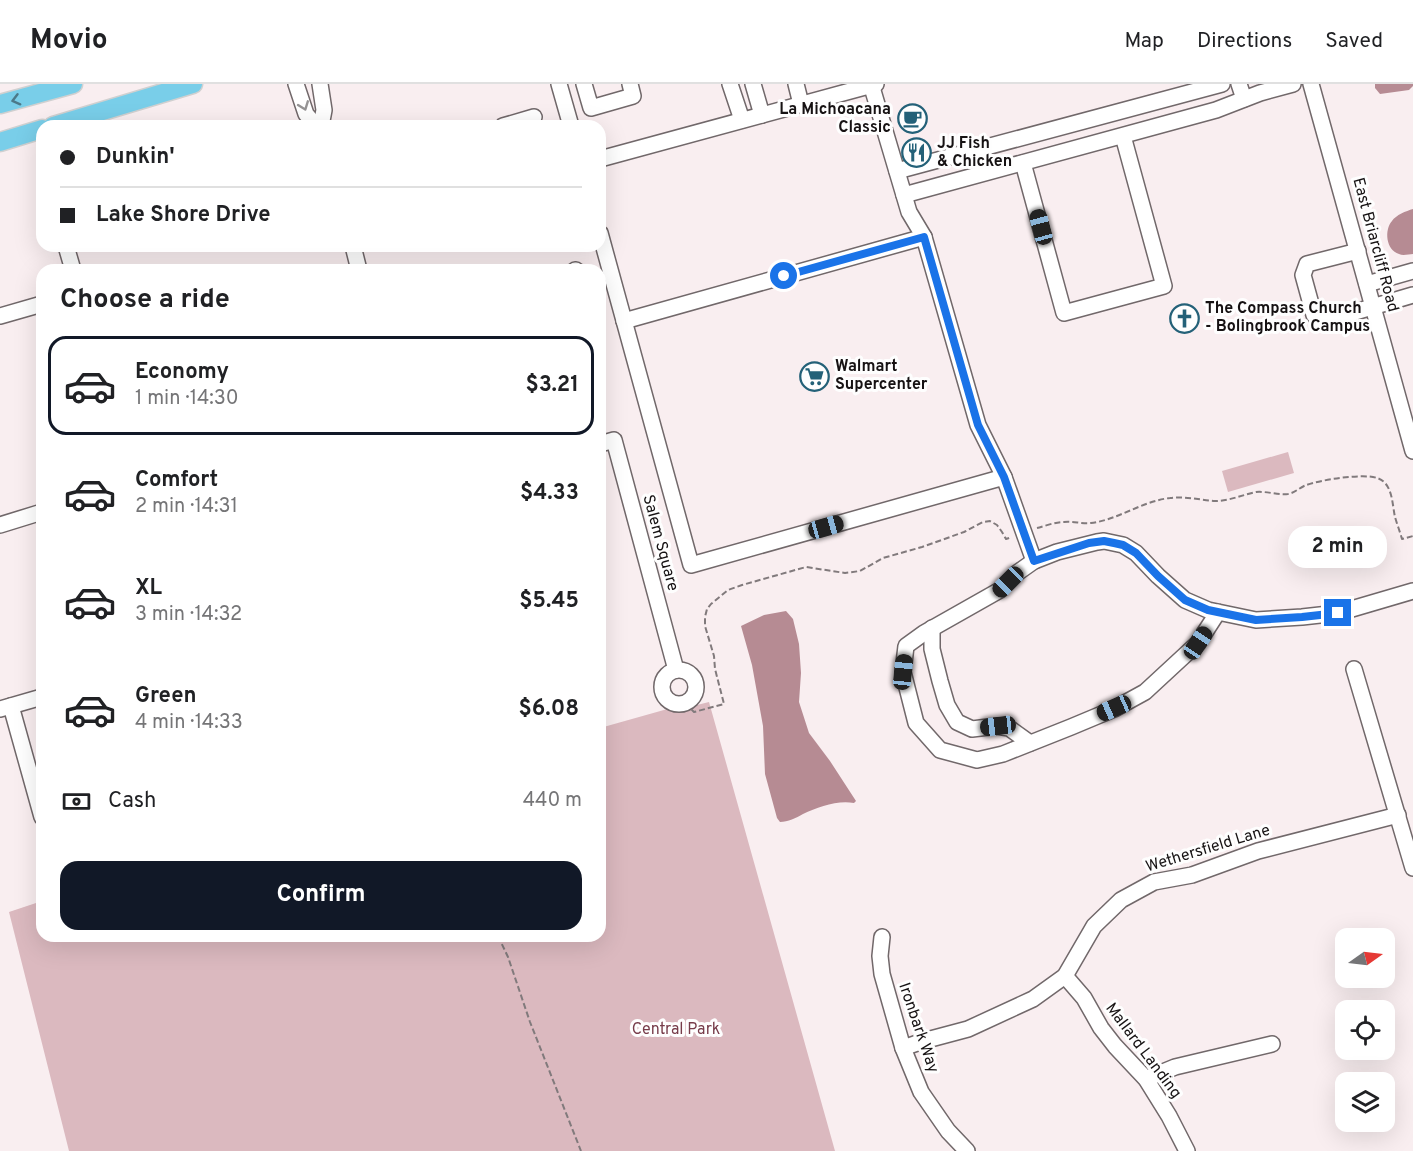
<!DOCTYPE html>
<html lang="en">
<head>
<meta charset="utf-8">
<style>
  :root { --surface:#fff; --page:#f2f2f2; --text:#202124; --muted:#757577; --line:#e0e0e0; --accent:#111827 }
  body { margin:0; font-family:Overpass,sans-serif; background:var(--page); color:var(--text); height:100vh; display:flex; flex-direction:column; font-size:22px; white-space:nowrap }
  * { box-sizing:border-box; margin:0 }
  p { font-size:20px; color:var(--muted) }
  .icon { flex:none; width:33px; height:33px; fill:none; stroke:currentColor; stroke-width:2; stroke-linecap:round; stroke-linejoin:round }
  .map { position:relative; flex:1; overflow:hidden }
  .details { position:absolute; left:36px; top:180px; width:570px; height:678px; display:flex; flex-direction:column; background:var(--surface); border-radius:18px; box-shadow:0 6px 24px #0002 }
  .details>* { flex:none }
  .guide { position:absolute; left:36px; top:36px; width:570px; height:132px; border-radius:18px; box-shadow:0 6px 24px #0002; display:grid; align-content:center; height:132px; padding:0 24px; background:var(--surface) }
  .needle { width:39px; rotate:76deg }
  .fabs { position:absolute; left:1335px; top:844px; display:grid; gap:12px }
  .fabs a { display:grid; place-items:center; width:60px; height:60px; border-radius:12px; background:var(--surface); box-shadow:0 6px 24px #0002; font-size:30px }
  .end { position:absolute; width:27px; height:27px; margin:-14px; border:8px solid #1a73e8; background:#fff; box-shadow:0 0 0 3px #fff }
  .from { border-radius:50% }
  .bubble { position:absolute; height:42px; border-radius:18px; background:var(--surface); box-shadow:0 6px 24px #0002; font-size:20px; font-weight:700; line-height:42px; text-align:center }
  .car { position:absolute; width:18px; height:36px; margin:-18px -9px; border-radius:8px; box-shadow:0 0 4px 2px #0007; background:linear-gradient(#222 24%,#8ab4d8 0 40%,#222 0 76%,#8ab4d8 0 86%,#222 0) }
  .guide b { display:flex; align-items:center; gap:21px; height:57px; font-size:22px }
  .guide b+b { border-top:2px solid var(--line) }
  .guide i { width:15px; height:15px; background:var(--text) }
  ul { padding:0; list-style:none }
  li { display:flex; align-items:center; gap:18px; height:99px; margin:0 12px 9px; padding:0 12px; border:3px solid transparent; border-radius:18px }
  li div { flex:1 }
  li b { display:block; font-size:22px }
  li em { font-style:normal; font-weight:700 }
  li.current { border-color:var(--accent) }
  li>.icon { width:54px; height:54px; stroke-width:1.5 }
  h2 { padding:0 24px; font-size:27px; line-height:72px }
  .pay { display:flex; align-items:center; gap:15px; height:66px; padding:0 24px; font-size:22px }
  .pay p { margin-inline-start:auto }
  .action { display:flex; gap:12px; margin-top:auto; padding:12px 24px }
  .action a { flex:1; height:69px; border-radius:18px; background:var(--accent); color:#fff; font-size:24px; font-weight:700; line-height:69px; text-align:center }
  header { display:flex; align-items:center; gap:36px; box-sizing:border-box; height:84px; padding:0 30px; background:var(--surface); border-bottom:2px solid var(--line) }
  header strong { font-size:28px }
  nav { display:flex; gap:33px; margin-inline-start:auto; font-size:21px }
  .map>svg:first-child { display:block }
  .green { fill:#dbb9bf }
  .water { fill:#b68b93 }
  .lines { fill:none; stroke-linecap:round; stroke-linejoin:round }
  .minor-casing { stroke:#71686a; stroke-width:18 }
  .major-casing { stroke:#d0d0d0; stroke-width:21 }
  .path { stroke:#817a7c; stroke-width:2; stroke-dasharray:6 3; stroke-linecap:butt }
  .minor { stroke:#fff; stroke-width:15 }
  .major { stroke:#79cee9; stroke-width:18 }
  .oneway { stroke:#4c7989 }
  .oneway2 { stroke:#969495 }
  .route { stroke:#1a73e8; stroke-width:8 }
  .labels { text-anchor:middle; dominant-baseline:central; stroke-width:6; stroke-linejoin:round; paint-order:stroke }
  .poi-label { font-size:16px; font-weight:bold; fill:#161213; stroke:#fefefe; text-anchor:start }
  .street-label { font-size:16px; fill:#161213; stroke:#fefefe }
  .park-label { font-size:16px; fill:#773c4a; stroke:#fefefe }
</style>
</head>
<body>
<header>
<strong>Movio</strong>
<nav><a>Map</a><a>Directions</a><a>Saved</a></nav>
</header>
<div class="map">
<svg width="1413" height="1067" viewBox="0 0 1413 1067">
  <rect width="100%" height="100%" fill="#f9eef0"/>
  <g class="green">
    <path d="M1288 368 1294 389 1228 408 1222 387Z"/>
    <path d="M709 618 835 1067H69L9 828 42 817V852H600V644L671 624 677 626Z"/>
  </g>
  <g class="water">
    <path d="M1375 0H1413V2L1409 6 1380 10 1375 4Z"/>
    <path d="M1413 125V170C1409 170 1403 172 1399 170 1386 166 1384 146 1392 137 1396 131 1406 127 1413 125Z"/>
    <path d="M786 527 793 535 799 560 801 589 799 618 809 649 830 677 856 717 854 719C837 716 818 723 803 730 796 734 788 738 780 738L777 734 765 690 763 642 752 581 741 542 764 531Z"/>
  </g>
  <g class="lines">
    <defs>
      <g id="minor">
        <path d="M296 0 306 30 316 42"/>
        <path d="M320 0 324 26 321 42"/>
        <path d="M559 0 571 42"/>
        <path d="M584 0 591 24 633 12 630 0"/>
        <path d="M730 0 742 36"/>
        <path d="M753 0 762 31"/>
        <path d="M796 0 801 20"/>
        <path d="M871 0 909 128 924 153 978 341 1004 393"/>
        <path d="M1239 0 1244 15"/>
        <path d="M1311 0 1413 367"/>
        <path d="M503 42 534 33"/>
        <path d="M600 75 876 0"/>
        <path d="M1023 79 1064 229 1164 202 1123 52"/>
        <path d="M897 87 1222 0"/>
        <path d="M904 111 1216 26 1260 9 1293 0"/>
        <path d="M600 149 691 481 1004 393 1034 477"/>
        <path d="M66 162 73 186"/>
        <path d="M353 162 359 186"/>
        <path d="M1358 167 1307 180 1303 191 1314 231 1320 236H1328L1413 211"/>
        <path d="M575 186H576"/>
        <path d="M1367 200 1413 187"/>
        <path d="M0 232 42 220"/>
        <path d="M624 237 924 153"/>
        <path d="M600 360 614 356 676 586"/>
        <path d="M0 441 42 428"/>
        <path d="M1218 528 1198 559 1145 608 1114 625 1071 643 1003 670 977 676 940 666 916 639 903 588 906 562 924 549 1000 506 1017 489 1034 477 1057 468 1097 458 1104 457 1123 461 1136 469 1158 492 1185 516 1208 526 1256 536 1302 533 1338 529 1413 507"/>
        <path d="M932 544V565L940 597 947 621 957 638 972 645 997 642 1009 644 1030 659"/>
        <path d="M1354 585 1413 784"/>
        <circle cx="679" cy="603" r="17"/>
        <path d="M11 622 42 733"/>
        <path d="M0 625 42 613"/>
        <path d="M882 853 880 872 882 890 903 964 921 1008 948 1047 967 1067"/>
        <path d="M1065 892 1084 914 1101 944 1115 962 1146 995 1169 1032 1187 1067"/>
        <path d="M903 964 923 957 968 945 1033 915 1065 892 1094 842 1121 816 1154 798 1192 791 1258 767 1398 731"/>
        <path d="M1146 995 1175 983 1272 960"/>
      </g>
      <g id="major">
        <path d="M0 20 73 0"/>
        <path d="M53 42 193 0"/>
        <path d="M0 58 42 45"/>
      </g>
    </defs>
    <use href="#minor" class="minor-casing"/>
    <use href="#major" class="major-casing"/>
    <g class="path">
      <path d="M1037 444C1045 442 1055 438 1064 438 1073 437 1082 440 1091 439 1118 436 1142 417 1170 414 1185 412 1200 416 1215 417 1229 417 1242 411 1256 408 1266 407 1277 411 1288 410 1294 409 1298 405 1304 402 1318 396 1363 389 1377 394 1393 399 1392 420 1395 433 1397 440 1400 448 1402 455L1413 452"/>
      <path d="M685 619 694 628 724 620 715 585 714 572 705 542V533L707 525 711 520 728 506 742 501 806 483 845 489 860 487 883 474 922 463 964 448 983 438 990 437 997 441 1002 448 1006 455 1012 453"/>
      <path d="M498 852 508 873 530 938 581 1067"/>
    </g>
    <use href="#minor" class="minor"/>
    <use href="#major" class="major"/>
  </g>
  <defs><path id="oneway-chevron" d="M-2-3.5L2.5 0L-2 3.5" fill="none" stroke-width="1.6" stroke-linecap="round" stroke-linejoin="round" transform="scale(1.5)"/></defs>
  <use class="oneway" href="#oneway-chevron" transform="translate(16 16) rotate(165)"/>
  <use class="oneway2" href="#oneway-chevron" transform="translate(304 22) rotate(69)"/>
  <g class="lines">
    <path class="route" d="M784 192 924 153 978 341 1004 393 1034 477 1089 459 1104 457 1114 459 1123 461 1136 469 1158 492 1185 516 1208 526 1256 536 1302 533 1338 529"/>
  </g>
  <defs>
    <symbol id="cafe-ring" viewBox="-11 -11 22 22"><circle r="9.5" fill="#fefefe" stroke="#246178" stroke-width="1.5"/><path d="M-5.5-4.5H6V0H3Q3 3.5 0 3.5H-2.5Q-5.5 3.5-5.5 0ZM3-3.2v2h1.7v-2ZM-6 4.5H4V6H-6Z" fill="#246178"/></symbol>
    <symbol id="restaurant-ring" viewBox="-11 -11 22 22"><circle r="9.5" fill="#fefefe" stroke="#246178" stroke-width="1.5"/><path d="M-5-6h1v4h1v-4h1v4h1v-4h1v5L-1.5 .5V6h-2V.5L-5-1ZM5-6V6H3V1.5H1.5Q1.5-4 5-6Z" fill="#246178"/></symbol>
    <symbol id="church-ring" viewBox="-11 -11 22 22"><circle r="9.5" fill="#fefefe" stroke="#246178" stroke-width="1.5"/><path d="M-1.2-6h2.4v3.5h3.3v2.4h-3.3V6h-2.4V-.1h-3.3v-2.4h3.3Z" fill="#246178"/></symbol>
    <symbol id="supermarket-ring" viewBox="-11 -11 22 22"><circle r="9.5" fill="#fefefe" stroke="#246178" stroke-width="1.5"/><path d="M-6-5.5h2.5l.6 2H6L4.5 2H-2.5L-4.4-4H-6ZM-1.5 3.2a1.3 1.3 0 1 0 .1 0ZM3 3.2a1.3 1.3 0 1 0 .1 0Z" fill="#246178"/></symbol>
  </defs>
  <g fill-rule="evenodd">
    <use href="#cafe-ring" x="896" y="18" width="33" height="33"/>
    <use href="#restaurant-ring" x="900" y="52" width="33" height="33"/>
    <use href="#church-ring" x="1168" y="218" width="33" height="33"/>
    <use href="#supermarket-ring" x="798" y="276" width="33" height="33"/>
  </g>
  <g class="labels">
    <g class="poi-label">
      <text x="891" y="26" text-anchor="end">La Michoacana<tspan x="891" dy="18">Classic</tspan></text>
      <text x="937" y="60">JJ Fish<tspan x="937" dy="18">&amp; Chicken</tspan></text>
      <text x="1205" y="225">The Compass Church<tspan x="1205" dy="18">- Bolingbrook Campus</tspan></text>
      <text x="835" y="283">Walmart<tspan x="835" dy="18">Supercenter</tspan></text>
    </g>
    <g class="street-label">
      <text transform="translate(1375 161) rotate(75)">East Briarcliff Road</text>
      <text transform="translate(660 459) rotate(75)">Salem Square</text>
      <text transform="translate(1208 765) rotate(-17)">Wethersfield Lane</text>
      <text transform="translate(918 944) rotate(71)">Ironbark Way</text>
      <text transform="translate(1143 967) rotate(53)">Mallard Landing</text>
    </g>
    <g class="park-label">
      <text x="676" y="946">Central Park</text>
    </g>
  </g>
</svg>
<div class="fabs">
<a><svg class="needle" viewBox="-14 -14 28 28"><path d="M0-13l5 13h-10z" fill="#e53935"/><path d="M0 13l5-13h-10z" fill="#757577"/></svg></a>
<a><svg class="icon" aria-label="locate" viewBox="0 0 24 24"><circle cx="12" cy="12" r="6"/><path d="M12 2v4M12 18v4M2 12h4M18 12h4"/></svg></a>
<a><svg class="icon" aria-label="layers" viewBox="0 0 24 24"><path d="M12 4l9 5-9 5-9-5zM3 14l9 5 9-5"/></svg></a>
</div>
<i class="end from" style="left:784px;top:192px"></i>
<i class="end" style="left:1338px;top:529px"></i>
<div class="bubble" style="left:1288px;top:442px;width:99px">2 min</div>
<i class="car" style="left:1041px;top:143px;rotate:345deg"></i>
<i class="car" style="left:826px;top:443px;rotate:74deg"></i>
<i class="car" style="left:1008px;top:498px;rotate:225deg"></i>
<i class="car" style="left:1198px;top:559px;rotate:34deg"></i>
<i class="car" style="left:903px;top:588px;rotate:6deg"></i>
<i class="car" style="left:1114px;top:624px;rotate:246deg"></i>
<i class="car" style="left:998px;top:642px;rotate:263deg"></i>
<div class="guide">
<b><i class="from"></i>Dunkin'</b>
<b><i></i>Lake Shore Drive</b>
</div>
<section class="details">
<h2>Choose a ride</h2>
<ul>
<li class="current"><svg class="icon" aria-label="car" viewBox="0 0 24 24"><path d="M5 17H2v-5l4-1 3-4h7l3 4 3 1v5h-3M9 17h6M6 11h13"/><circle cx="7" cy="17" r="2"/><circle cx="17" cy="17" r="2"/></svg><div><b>Economy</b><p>1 min · 14:30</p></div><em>$3.21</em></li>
<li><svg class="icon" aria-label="car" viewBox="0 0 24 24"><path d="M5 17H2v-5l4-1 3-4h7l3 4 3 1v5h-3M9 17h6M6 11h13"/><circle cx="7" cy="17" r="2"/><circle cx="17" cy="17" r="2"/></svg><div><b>Comfort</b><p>2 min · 14:31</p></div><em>$4.33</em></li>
<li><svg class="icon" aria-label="car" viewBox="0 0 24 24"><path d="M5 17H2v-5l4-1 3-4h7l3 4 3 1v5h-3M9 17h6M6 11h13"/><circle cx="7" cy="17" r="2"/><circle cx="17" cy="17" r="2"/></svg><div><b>XL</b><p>3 min · 14:32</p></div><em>$5.45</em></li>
<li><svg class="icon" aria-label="car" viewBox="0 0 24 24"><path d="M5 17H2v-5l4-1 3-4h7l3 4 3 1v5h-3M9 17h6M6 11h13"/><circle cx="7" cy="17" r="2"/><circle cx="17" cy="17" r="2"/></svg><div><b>Green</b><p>4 min · 14:33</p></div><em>$6.08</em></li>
</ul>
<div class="pay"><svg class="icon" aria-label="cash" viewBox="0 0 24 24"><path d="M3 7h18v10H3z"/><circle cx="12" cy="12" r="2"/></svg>Cash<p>440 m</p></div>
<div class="action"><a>Confirm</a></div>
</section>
</div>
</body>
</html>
